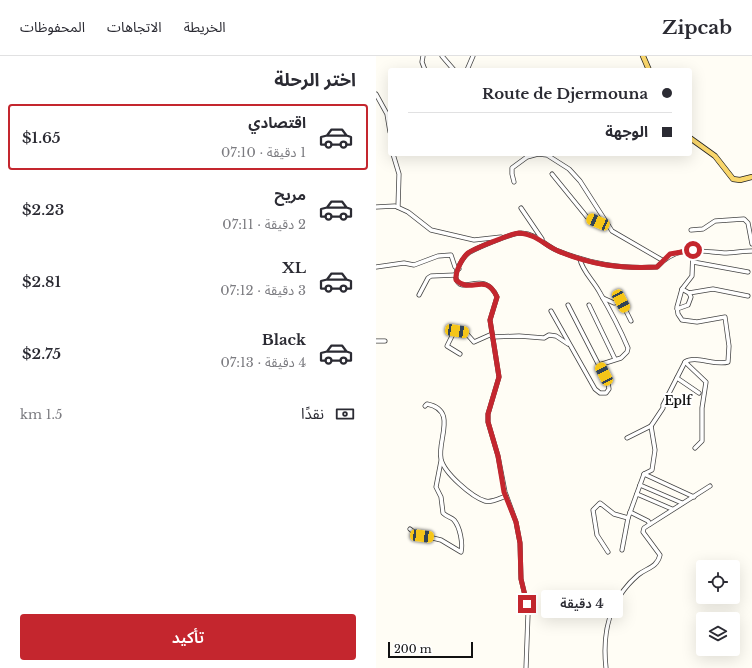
<!DOCTYPE html>
<html lang="ar">
<head>
<meta charset="utf-8">
<style>
  :root { --surface:#fff; --page:#f7f7f7; --text:#2b2b33; --muted:#7c7c81; --line:#e1e1e2; --accent:#c4262e }
  body { margin:0; font-family:"Libre Baskerville","Noto Sans Arabic",serif; background:var(--page); color:var(--text); direction:rtl; height:100vh; display:flex; flex-direction:column; font-size:15px; white-space:nowrap }
  * { box-sizing:border-box; margin:0 }
  p { font-size:13px; color:var(--muted) }
  .icon { flex:none; width:22px; height:22px; fill:none; stroke:currentColor; stroke-width:2; stroke-linecap:round; stroke-linejoin:round }
  .map { position:relative; flex:1; overflow:hidden; direction:ltr }
  .details { display:flex; flex-direction:column; background:var(--surface); width:376px }
  .details>* { flex:none }
  .hud { position:absolute; left:12px; top:12px; width:304px; height:88px; border-radius:4px; box-shadow:0 4px 16px #0002; direction:rtl; display:grid; align-content:center; height:88px; padding:0 20px; background:var(--surface) }
  .tools { position:absolute; left:320px; top:504px; display:grid; gap:8px }
  .tools a { display:grid; place-items:center; width:44px; height:44px; border-radius:4px; background:var(--surface); box-shadow:0 4px 16px #0002; font-size:20px }
  .scale { position:absolute; left:12px; bottom:10px; width:85px; box-sizing:border-box; padding-left:4px; border:2px solid #111; border-top:0; font-size:11px; line-height:14px; white-space:nowrap; color:#111; -webkit-text-stroke:3px #fff; paint-order:stroke }
  .end { position:absolute; width:18px; height:18px; margin:-9px; border:5px solid #c4262e; background:#fff; box-shadow:0 0 0 2px #fff }
  .from { border-radius:50% }
  .bubble { position:absolute; height:28px; border-radius:4px; background:var(--surface); box-shadow:0 4px 16px #0002; font-size:13px; font-weight:600; line-height:28px; text-align:center; direction:rtl }
  .car { position:absolute; width:12px; height:24px; margin:-12px -6px; border-radius:5px; box-shadow:0 0 3px 1px #0007; background:linear-gradient(#f5c518 24%,#345 0 40%,#f5c518 0 76%,#345 0 86%,#f5c518 0) }
  .hud b { display:flex; align-items:center; gap:14px; height:38px; font-size:15px }
  .hud b+b { border-top:1px solid var(--line) }
  .hud i { width:10px; height:10px; background:var(--text) }
  ul { padding:0; list-style:none }
  li { display:flex; align-items:center; gap:12px; height:66px; margin:0 8px 6px; padding:0 12px; border:2px solid transparent; border-radius:4px }
  li div { flex:1 }
  li b { display:block; font-size:15px }
  li em { font-style:normal; font-weight:600 }
  li.on { border-color:var(--accent) }
  li>.icon { width:36px; height:36px; stroke-width:1.5 }
  h2 { padding:0 20px; font-size:18px; line-height:48px }
  .pay { display:flex; align-items:center; gap:10px; height:44px; padding:0 20px; font-size:15px }
  .pay p { margin-inline-start:auto }
  .action { display:flex; gap:8px; margin-top:auto; padding:8px 20px }
  .action a { flex:1; height:46px; border-radius:4px; background:var(--accent); color:#fff; font-size:16px; font-weight:600; line-height:46px; text-align:center }
  header { display:flex; align-items:center; gap:24px; box-sizing:border-box; height:56px; padding:0 20px; background:var(--surface); border-bottom:1px solid var(--line) }
  header strong { font-size:19px }
  nav { display:flex; gap:22px; margin-inline-start:auto; font-size:14px }
  main { display:flex; flex:1; min-height:0 }
  .map>svg:first-child { display:block }
  .lines { fill:none; stroke-linecap:round; stroke-linejoin:round }
  .minor-casing { stroke:#444; stroke-width:5 }
  .major-casing { stroke:#222; stroke-width:6 }
  .minor { stroke:#fff; stroke-width:3.5 }
  .major { stroke:#f9d66b; stroke-width:4.5 }
  .route { stroke:#c4262e; stroke-width:5 }
  .labels { text-anchor:middle; dominant-baseline:central; stroke-width:4; stroke-linejoin:round; paint-order:stroke }
  .neighbourhood-label { font-size:12px; font-weight:bold; fill:#111; stroke:#fff }
</style>
</head>
<body>
<header>
<strong>Zipcab</strong>
<nav><a>الخريطة</a><a>الاتجاهات</a><a>المحفوظات</a></nav>
</header>
<main>
<div class="map">
<svg width="376" height="612" viewBox="0 0 376 612">
  <rect width="100%" height="100%" fill="#fffdf5"/>
  <g class="lines">
    <defs>
      <g id="minor">
        <path d="M47 0 46 6 49 14"/>
        <path d="M66 0 78 14"/>
        <path d="M91 14 97 0"/>
        <path d="M0 38 11 58 14 76"/>
        <path d="M17 98 23 118 22 151"/>
        <path d="M176 118 211 161 231 170"/>
        <path d="M138 126 136 118V112L151 101 162 98 171 99 193 113 204 125 236 175 286 204"/>
        <path d="M0 151 19 150 32 156 55 174 98 184 125 181"/>
        <path d="M145 152 166 183"/>
        <path d="M315 174 327 173 339 165 368 163 372 167 376 188"/>
        <path d="M317 194 316 220 306 233 301 251 302 258 306 264 321 266 349 261 353 290 352 306C339 310 319 299 309 306L330 326 326 352V385L319 392"/>
        <path d="M204 203C206 215 218 225 224 237 234 254 244 273 252 292L251 296 245 302 223 309"/>
        <path d="M317 206 372 216"/>
        <path d="M0 211 28 207 38 209 62 200 75 199 79 211 83 213"/>
        <path d="M306 233 313 237 337 233 372 240"/>
        <path d="M43 239 52 222 55 220 80 219"/>
        <path d="M227 242 238 247 245 245 255 265"/>
        <path d="M213 249 239 303"/>
        <path d="M301 253 312 249 315 241 313 237"/>
        <path d="M175 255 219 333 224 337H230L233 333 232 327 192 249"/>
        <path d="M116 281 143 280 168 282 173 279 180 280 192 288"/>
        <path d="M0 285H9"/>
        <path d="M84 298 71 290 78 276 90 277 98 286 116 278"/>
        <path d="M301 322 323 337"/>
        <path d="M49 350 51 348C82 354 61 384 65 403 68 417 96 441 109 445 116 447 124 442 130 440"/>
        <path d="M251 382 275 370 287 352V349L309 306"/>
        <path d="M268 418 276 414 279 394 275 370"/>
        <path d="M264 429 306 447"/>
        <path d="M261 438 296 453"/>
        <path d="M254 456 272 465 274 468"/>
        <path d="M34 473 40 478 65 484 85 496C87 487 84 471 78 464 75 461 71 461 67 457L65 441 60 431 65 405"/>
        <path d="M246 494 252 462 268 418 318 441"/>
        <path d="M232 496 221 479 217 454 224 447 238 458 252 462"/>
        <path d="M150 612 152 558 151 548 145 523 144 487 140 466 129 436 122 400 112 366V358L123 321 114 264 121 241C108 212 85 241 80 222 78 216 88 199 94 196 103 191 136 177 145 177 161 178 167 188 180 194 214 208 244 213 281 211 301 189 321 195 348 197 357 197 367 195 376 195"/>
        <path d="M230 612C226 576 233 544 262 519 270 512 281 512 284 499L267 476 268 472 334 430"/>
      </g>
      <g id="major">
        <path d="M267 0 273 14"/>
        <path d="M314 82 339 100 357 123 364 124 376 121"/>
      </g>
    </defs>
    <use href="#minor" class="minor-casing"/>
    <use href="#major" class="major-casing"/>
    <use href="#minor" class="minor"/>
    <use href="#major" class="major"/>
  </g>
  <g class="lines">
    <path class="route" d="M151 548 145 523 144 487 140 466 128 436 122 400 112 366V358L123 321 114 264 121 241C109 215 96 239 80 224 79 216 86 202 92 197 97 193 137 177 143 177 160 178 168 189 182 195 216 209 244 213 281 211L294 198 317 194"/>
  </g>
  <g class="labels">
    <g class="neighbourhood-label">
      <text x="302" y="344">Eplf</text>
    </g>
  </g>
</svg>
<div class="tools">
<a><svg class="icon" aria-label="locate" viewBox="0 0 24 24"><circle cx="12" cy="12" r="6"/><path d="M12 2v4M12 18v4M2 12h4M18 12h4"/></svg></a>
<a><svg class="icon" aria-label="layers" viewBox="0 0 24 24"><path d="M12 4l9 5-9 5-9-5zM3 14l9 5 9-5"/></svg></a>
</div>
<div class="scale">200 m</div>
<i class="end from" style="left:317px;top:194px"></i>
<i class="end" style="left:151px;top:548px"></i>
<div class="bubble" style="left:165px;top:534px;width:82px">4 دقيقة</div>
<i class="car" style="left:222px;top:166px;rotate:293deg"></i>
<i class="car" style="left:245px;top:245px;rotate:152deg"></i>
<i class="car" style="left:81px;top:275px;rotate:99deg"></i>
<i class="car" style="left:228px;top:318px;rotate:333deg"></i>
<i class="car" style="left:46px;top:480px;rotate:97deg"></i>
<div class="hud">
<b><i class="from"></i>Route de Djermouna</b>
<b><i></i>الوجهة</b>
</div>
</div>
<section class="details">
<h2>اختر الرحلة</h2>
<ul>
<li class="on"><svg class="icon" aria-label="car" viewBox="0 0 24 24"><path d="M5 17H2v-5l4-1 3-4h7l3 4 3 1v5h-3M9 17h6M6 11h13"/><circle cx="7" cy="17" r="2"/><circle cx="17" cy="17" r="2"/></svg><div><b>اقتصادي</b><p>1 دقيقة · 07:10</p></div><em>$1.65</em></li>
<li><svg class="icon" aria-label="car" viewBox="0 0 24 24"><path d="M5 17H2v-5l4-1 3-4h7l3 4 3 1v5h-3M9 17h6M6 11h13"/><circle cx="7" cy="17" r="2"/><circle cx="17" cy="17" r="2"/></svg><div><b>مريح</b><p>2 دقيقة · 07:11</p></div><em>$2.23</em></li>
<li><svg class="icon" aria-label="car" viewBox="0 0 24 24"><path d="M5 17H2v-5l4-1 3-4h7l3 4 3 1v5h-3M9 17h6M6 11h13"/><circle cx="7" cy="17" r="2"/><circle cx="17" cy="17" r="2"/></svg><div><b>XL</b><p>3 دقيقة · 07:12</p></div><em>$2.81</em></li>
<li><svg class="icon" aria-label="car" viewBox="0 0 24 24"><path d="M5 17H2v-5l4-1 3-4h7l3 4 3 1v5h-3M9 17h6M6 11h13"/><circle cx="7" cy="17" r="2"/><circle cx="17" cy="17" r="2"/></svg><div><b>Black</b><p>4 دقيقة · 07:13</p></div><em>$2.75</em></li>
</ul>
<div class="pay"><svg class="icon" aria-label="cash" viewBox="0 0 24 24"><path d="M3 7h18v10H3z"/><circle cx="12" cy="12" r="2"/></svg>نقدًا<p>1.5 km</p></div>
<div class="action"><a>تأكيد</a></div>
</section>
</main>
</body>
</html>
